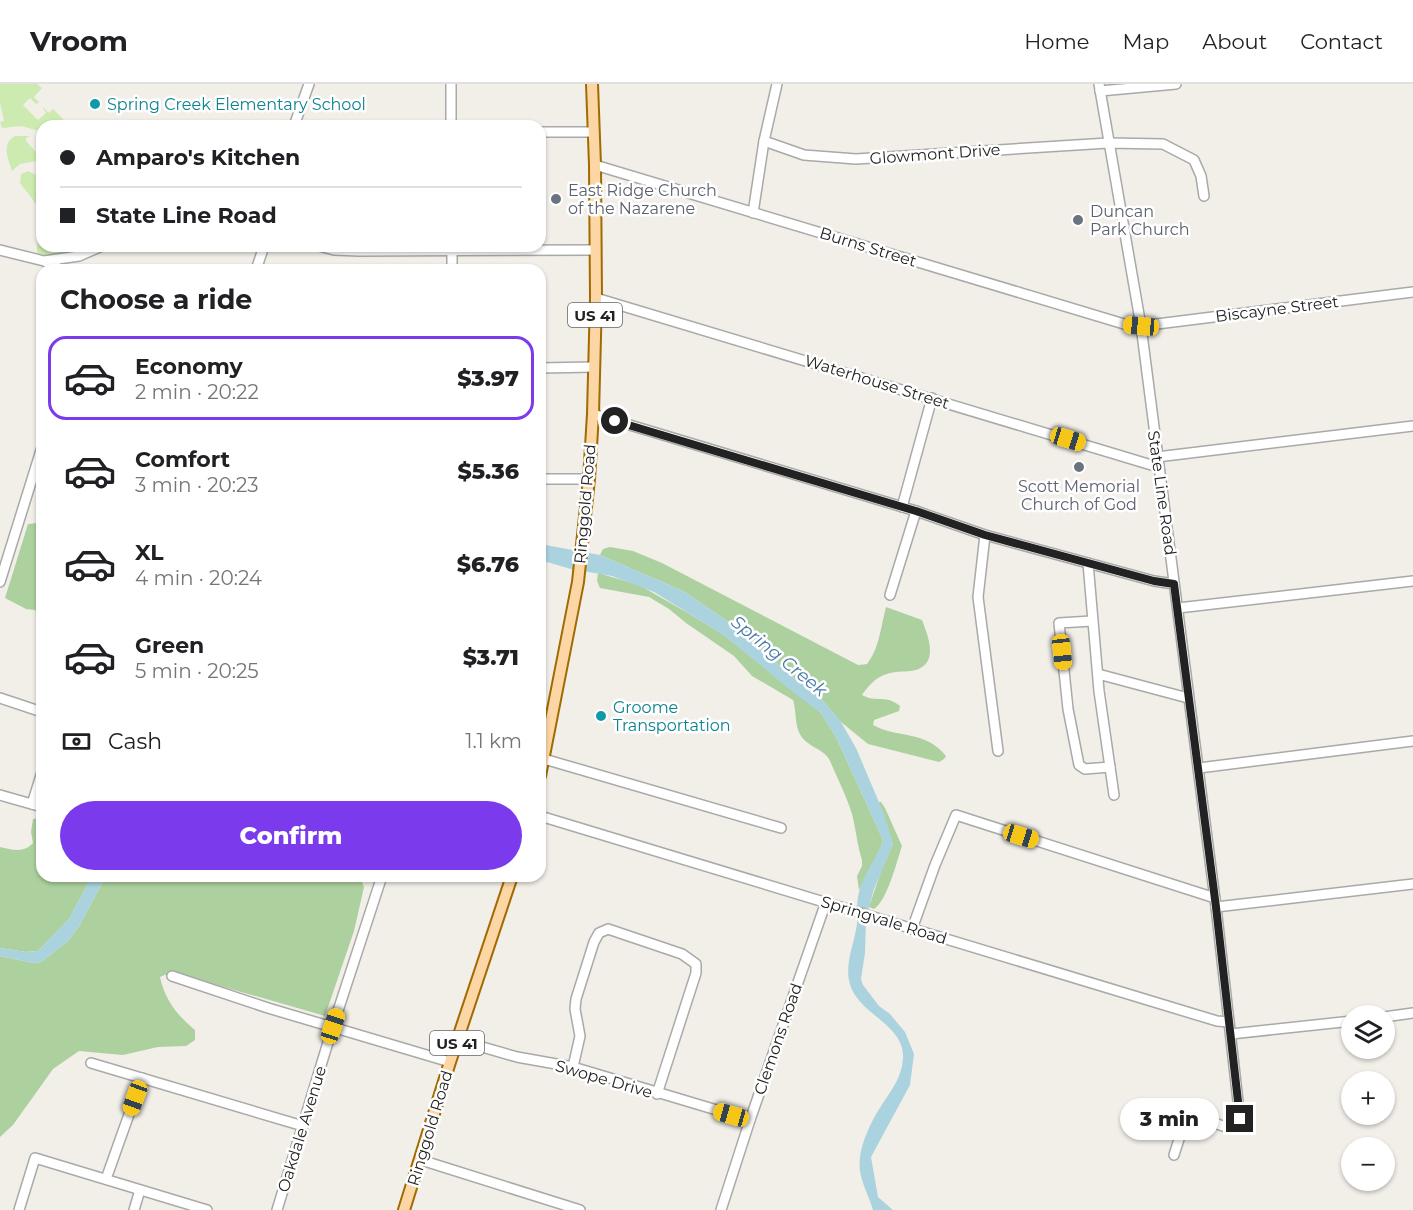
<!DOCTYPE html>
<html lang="en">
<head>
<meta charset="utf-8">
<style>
  :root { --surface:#fff; --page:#f2f2f2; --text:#202124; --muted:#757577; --line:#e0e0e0; --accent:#7c3aed }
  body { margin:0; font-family:Montserrat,sans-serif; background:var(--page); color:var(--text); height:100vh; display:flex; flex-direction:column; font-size:22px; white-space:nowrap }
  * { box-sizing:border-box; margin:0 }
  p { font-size:20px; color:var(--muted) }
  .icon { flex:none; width:33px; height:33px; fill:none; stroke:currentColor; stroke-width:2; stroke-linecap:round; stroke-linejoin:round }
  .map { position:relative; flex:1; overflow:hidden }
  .sheet { position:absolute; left:36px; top:180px; width:510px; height:618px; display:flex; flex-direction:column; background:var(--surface); border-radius:18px; box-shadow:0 2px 4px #0004 }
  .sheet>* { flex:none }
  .banner { position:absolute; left:36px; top:36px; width:510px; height:132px; border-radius:18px; box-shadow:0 2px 4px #0004; display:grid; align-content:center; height:132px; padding:0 24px; background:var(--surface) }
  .fabs { position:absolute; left:1341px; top:921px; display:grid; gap:12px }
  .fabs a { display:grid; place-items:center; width:54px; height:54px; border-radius:50%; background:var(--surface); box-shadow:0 2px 4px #0004; font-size:30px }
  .end { position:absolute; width:27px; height:27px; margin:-14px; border:8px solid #222; background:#fff; box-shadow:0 0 0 3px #fff }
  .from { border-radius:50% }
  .bubble { position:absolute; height:42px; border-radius:21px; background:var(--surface); box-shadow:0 2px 4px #0004; font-size:20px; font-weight:800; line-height:42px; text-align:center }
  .car { position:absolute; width:18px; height:36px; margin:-18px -9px; border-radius:8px; box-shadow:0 0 4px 2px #0007; background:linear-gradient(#f5c518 24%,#345 0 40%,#f5c518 0 76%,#345 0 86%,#f5c518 0) }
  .banner b { display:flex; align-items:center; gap:21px; height:57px; font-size:22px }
  .banner b+b { border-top:2px solid var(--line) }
  .banner i { width:15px; height:15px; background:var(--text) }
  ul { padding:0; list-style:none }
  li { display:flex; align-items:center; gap:18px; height:84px; margin:0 12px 9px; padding:0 12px; border:3px solid transparent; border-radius:18px }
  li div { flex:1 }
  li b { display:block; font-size:22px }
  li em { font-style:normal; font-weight:800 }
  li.selected { border-color:var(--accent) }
  li>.icon { width:54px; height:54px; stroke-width:1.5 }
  h2 { padding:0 24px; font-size:27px; line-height:72px }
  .pay { display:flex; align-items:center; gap:15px; height:66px; padding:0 24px; font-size:22px }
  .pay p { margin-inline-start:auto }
  .action { display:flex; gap:12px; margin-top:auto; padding:12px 24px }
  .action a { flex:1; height:69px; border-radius:36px; background:var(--accent); color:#fff; font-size:24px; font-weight:800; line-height:69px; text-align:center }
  header { display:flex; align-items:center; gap:36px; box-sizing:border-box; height:84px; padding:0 30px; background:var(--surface); border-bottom:2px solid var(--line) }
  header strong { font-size:28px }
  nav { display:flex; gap:33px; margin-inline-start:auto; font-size:21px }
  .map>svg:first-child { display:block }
  .grass { fill:#cdebb0 }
  .forest { fill:#add19e }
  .water { fill:#aad3df }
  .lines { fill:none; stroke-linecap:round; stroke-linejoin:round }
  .minor-casing { stroke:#a9a9a9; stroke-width:12 }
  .major-casing { stroke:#a06b00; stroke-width:14 }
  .minor { stroke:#fff; stroke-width:9 }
  .major { stroke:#fcd6a4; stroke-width:10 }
  .route { stroke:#222; stroke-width:8 }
  .culture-dot { fill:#0f9aa8; stroke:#fff; stroke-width:2 }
  .worship-dot { fill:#6b7280; stroke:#fff; stroke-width:2 }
  .labels { text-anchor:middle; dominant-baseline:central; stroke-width:5; stroke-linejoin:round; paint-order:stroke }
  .shield { fill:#fff; stroke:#646464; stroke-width:1.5 }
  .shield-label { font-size:15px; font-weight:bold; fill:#222 }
  .culture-label { font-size:16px; fill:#0d838f; stroke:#fff; text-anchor:start }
  .street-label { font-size:16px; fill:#222; stroke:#fff }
  .worship-label { font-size:16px; fill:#5b616d; stroke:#fff; text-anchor:start }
  .water-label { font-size:18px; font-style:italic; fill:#4a7aab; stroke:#fff }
</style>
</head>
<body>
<header>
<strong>Vroom</strong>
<nav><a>Home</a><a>Map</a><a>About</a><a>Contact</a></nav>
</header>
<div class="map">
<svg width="1413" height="1126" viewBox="0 0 1413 1126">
  <rect width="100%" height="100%" fill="#f2efe9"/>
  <g class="grass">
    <path d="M0 0H37L42 4 34 13 39 18 36 20 30 14 23 21 38 36 46 29 42 22 49 29 53 25 65 37 59 42H42V48L22 42 2 44 0 38 4 37 0 19Z"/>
    <path d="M15 52H30L26 54V57L37 69H42V76L20 80 12 87C8 74 1 60 15 52Z"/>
    <path d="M28 87 36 91V99L42 105V162H90C72 170 56 173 37 170 36 161 39 155 41 146 44 125 31 114 20 99L21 90Z"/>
  </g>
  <g class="forest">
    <path d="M37 439 42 442V535L35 526 26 525 5 514 28 440Z"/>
    <path d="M610 463 633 467 662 479 858 581 867 580C879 565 881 542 886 523L922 536C929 554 940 582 911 587 903 588 895 587 887 590 876 593 869 601 862 611 876 619 886 610 900 622L899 627 874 636 873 641C898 655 924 645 946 672L944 675 939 678 868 660 841 638 822 616 793 593 730 539 683 507 600 471 603 465Z"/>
    <path d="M598 489 639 501 688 529 724 551 821 629 836 653 883 756 881 763 859 806 857 792 862 782V776C857 761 856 745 852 730 847 713 838 696 831 679 826 665 809 664 801 652 794 641 797 628 793 616L752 592 734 572 686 539 669 525 649 513 600 504 597 497Z"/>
    <path d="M878 718H881L885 724 902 762C897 777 887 817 874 825L869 823 881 787 893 760Z"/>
    <path d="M41 734 42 792H92L69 835 38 867 26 868 0 864V763C13 766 24 769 33 759L31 748 33 735Z"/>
    <path d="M106 792H301C322 802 341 785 362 798L364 803 354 847 325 932 172 888 160 893C165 916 177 931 195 946V956L186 962 158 963 123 971 79 967 53 985 13 1041 0 1053V872L34 879 41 878 68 857 79 842Z"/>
  </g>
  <g class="water">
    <path d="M540 460 600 471 683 507 730 539 793 593 822 616 841 638 856 664 884 730 893 760 874 805 866 835 865 869 861 895 863 901 879 922 890 930 905 948 914 970 910 1001 871 1073 878 1113 893 1126H873C869 1113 862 1100 860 1087 857 1065 871 1037 883 1019 893 1004 902 992 903 974 905 945 868 932 855 911 840 888 854 863 857 840 858 829 856 819 859 808 863 793 874 777 881 763L883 756 836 653 821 629 789 605 724 551 654 508 612 492 571 485 540 476Z"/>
    <path d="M92 792H106L79 842 68 857 41 878 34 879 0 872V864L26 868 38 867 69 835Z"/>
  </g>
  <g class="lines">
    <defs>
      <g id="minor">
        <path d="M451 0V42"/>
        <path d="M1099 0 1141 242 1216 823 1240 1035 1235 1042 1226 1043 1160 1021"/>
        <path d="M1100 7 1176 0"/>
        <path d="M294 42 309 0"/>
        <path d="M540 48H593"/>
        <path d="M764 57 804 71 856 75 1108 59 1163 60 1194 76 1201 92 1204 112"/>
        <path d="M595 81 1124 240 1141 242 1413 208"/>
        <path d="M753 129 764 57 777 0"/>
        <path d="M319 162 334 166 359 167 594 166"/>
        <path d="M452 162V186"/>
        <path d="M0 166 44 177 79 172 102 162"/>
        <path d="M46 178 63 186"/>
        <path d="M256 186 264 162"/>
        <path d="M596 214 1158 383"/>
        <path d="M540 284 594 283"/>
        <path d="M593 330 916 427 985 451 1154 497 1174 500"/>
        <path d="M1157 373 1413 342"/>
        <path d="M540 395H589"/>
        <path d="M902 423 932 314"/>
        <path d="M985 451 978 513 998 667"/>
        <path d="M1088 479 1099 607 1114 711"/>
        <path d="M0 498 42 363"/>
        <path d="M890 511 916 427"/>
        <path d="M1178 524 1413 497"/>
        <path d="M1092 537 1059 539 1068 625 1079 681 1085 685 1110 683"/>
        <path d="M1098 590 1188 614"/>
        <path d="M0 614 42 628"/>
        <path d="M544 675 781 744"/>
        <path d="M1199 684 1413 657"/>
        <path d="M0 711 42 723"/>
        <path d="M32 720 42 688"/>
        <path d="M540 732 1217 937 1229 938"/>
        <path d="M1216 823 1413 800"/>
        <path d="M912 845 935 781 956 731 1215 814"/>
        <path d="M172 892 268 924 450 978"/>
        <path d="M1384 933 1413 929"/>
        <path d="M1231 950 1352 937"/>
        <path d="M458 956 517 973 573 983 750 1036"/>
        <path d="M91 979 303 1042"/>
        <path d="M573 983 580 952 575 925 576 915 594 858 599 849 608 845 682 870 696 880V889L657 1010"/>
        <path d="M1174 1071 1187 1030"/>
        <path d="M421 1076 580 1126"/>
        <path d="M106 1095 142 994"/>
        <path d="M19 1126 35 1074 207 1126"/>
        <path d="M134 1126 140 1106"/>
        <path d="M277 1126 333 942 382 792"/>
        <path d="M721 1126 750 1036 826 818"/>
      </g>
      <g id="major">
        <path d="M540 692 578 498 589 395 593 330 596 214 595 81 592 0"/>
        <path d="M404 1126 450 978 512 792"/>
      </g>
    </defs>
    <use href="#minor" class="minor-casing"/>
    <use href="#major" class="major-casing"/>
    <use href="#minor" class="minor"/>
    <use href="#major" class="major"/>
  </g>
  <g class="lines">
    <path class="route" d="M615 337 916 427 985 451 1154 497 1174 500 1216 823 1240 1035"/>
  </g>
  <g class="culture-dot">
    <circle cx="95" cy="20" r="6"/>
    <circle cx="601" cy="632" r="6"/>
  </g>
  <g class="worship-dot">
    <circle cx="556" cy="115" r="6"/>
    <circle cx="1078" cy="136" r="6"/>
    <circle cx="1079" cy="383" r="6"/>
  </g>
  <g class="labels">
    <g class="shield">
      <rect x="568" y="219" width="54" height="24" rx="4.5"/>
      <rect x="430" y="947" width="54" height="24" rx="4.5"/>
    </g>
    <g class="shield-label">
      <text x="595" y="231">US 41</text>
      <text x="457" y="959">US 41</text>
    </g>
    <g class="culture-label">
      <text x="107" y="20">Spring Creek Elementary School</text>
      <text x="613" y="623">Groome<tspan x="613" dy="18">Transportation</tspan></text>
    </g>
    <g class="street-label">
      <text transform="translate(935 70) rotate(-4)">Glowmont Drive</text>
      <text transform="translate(868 163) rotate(17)">Burns Street</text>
      <text transform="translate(1277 225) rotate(-7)">Biscayne Street</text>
      <text transform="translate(877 298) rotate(17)">Waterhouse Street</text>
      <text transform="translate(1162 409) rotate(82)">State Line Road</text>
      <text transform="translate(585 420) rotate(-85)">Ringgold Road</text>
      <text transform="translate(884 836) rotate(17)">Springvale Road</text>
      <text transform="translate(778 955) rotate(-71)">Clemons Road</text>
      <text transform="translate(604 995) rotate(16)">Swope Drive</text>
      <text transform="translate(430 1044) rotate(-73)">Ringgold Road</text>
      <text transform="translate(302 1045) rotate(-73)">Oakdale Avenue</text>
    </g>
    <g class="worship-label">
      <text x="568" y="106">East Ridge Church<tspan x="568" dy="18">of the Nazarene</tspan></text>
      <text x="1090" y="127">Duncan<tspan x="1090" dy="18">Park Church</tspan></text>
      <text x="1079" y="402" text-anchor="middle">Scott Memorial<tspan x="1079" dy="18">Church of God</tspan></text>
    </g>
    <g class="water-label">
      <text transform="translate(779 572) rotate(39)">Spring Creek</text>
    </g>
  </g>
</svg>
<div class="fabs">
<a><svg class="icon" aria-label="layers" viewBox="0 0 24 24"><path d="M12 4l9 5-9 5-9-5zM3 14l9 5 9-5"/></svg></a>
<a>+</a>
<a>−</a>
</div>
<i class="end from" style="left:615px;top:337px"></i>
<i class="end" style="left:1240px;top:1035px"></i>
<div class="bubble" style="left:1120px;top:1014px;width:99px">3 min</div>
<i class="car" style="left:1141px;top:242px;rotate:275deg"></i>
<i class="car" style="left:1068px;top:355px;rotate:107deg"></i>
<i class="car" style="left:1062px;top:568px;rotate:174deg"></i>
<i class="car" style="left:1021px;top:752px;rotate:107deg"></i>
<i class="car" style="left:333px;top:942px;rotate:18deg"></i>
<i class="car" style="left:135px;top:1014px;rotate:200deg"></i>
<i class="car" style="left:731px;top:1031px;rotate:286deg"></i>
<div class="banner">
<b><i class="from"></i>Amparo's Kitchen</b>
<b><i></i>State Line Road</b>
</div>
<section class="sheet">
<h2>Choose a ride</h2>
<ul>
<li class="selected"><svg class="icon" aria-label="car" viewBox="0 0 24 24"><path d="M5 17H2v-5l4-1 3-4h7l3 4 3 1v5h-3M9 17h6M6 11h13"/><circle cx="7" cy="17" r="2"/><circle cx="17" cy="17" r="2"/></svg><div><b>Economy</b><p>2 min · 20:22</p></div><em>$3.97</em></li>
<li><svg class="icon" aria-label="car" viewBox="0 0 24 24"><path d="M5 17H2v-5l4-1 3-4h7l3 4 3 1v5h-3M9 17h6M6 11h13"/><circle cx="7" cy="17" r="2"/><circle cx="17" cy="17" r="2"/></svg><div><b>Comfort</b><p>3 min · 20:23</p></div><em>$5.36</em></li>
<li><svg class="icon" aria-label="car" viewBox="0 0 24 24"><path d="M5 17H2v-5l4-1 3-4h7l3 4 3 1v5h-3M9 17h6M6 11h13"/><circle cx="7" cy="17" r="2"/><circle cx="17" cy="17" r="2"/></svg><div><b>XL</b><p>4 min · 20:24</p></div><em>$6.76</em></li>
<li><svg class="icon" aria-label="car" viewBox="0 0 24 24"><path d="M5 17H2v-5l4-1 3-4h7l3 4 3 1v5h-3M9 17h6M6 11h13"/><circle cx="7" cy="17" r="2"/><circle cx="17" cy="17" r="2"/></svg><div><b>Green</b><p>5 min · 20:25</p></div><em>$3.71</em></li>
</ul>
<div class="pay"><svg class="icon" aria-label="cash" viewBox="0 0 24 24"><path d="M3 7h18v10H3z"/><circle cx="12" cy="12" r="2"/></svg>Cash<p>1.1 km</p></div>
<div class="action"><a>Confirm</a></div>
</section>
</div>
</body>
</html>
